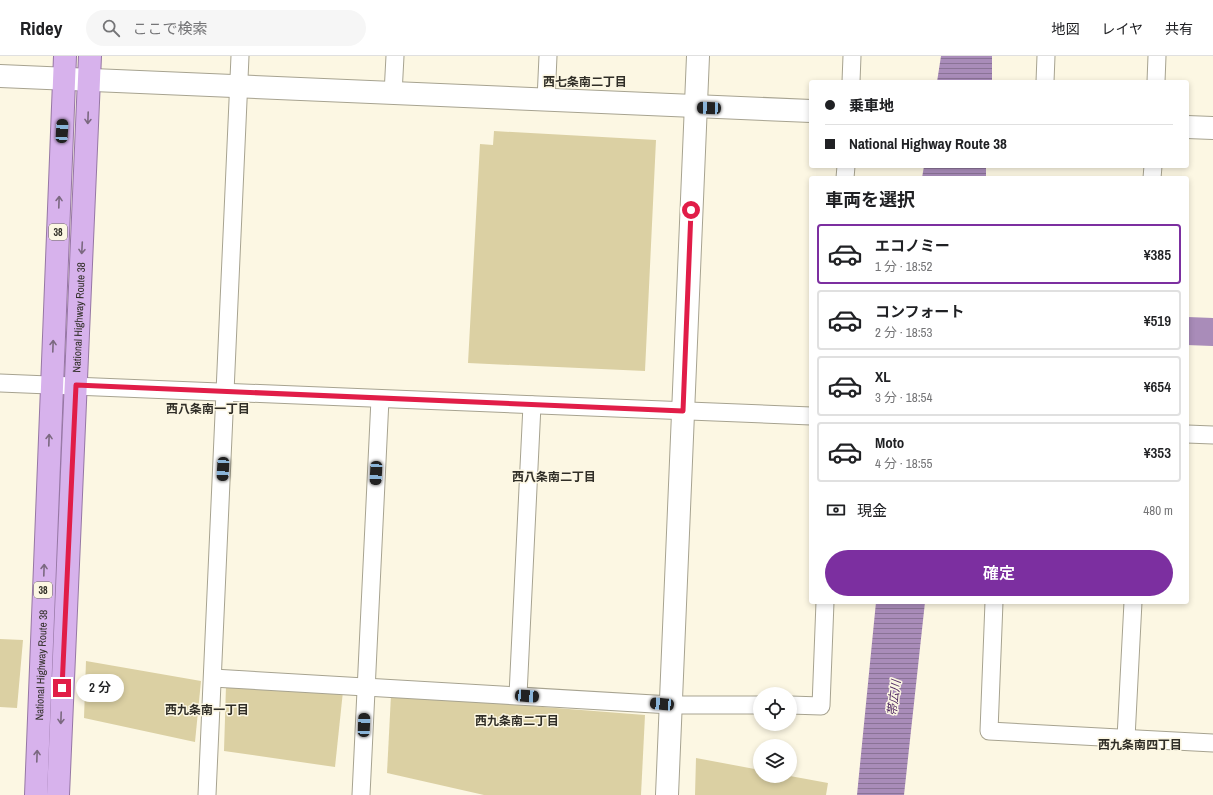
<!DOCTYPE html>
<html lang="ja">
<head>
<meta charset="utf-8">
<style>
  :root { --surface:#fff; --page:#f6f6f6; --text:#202124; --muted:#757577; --line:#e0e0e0; --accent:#7c2fa0 }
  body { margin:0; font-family:"Archivo Narrow","Noto Sans JP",sans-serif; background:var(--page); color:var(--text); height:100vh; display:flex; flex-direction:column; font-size:15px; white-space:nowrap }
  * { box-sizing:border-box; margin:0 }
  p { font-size:13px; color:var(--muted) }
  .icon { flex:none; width:22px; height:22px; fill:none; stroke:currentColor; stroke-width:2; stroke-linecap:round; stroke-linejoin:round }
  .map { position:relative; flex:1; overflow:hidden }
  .panel { position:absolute; left:809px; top:120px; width:380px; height:428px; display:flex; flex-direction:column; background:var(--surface); border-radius:4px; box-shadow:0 2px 6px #0003 }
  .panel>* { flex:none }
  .top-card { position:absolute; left:809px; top:24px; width:380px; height:88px; border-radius:4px; box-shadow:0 2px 6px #0003; display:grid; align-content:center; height:88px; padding:0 16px; background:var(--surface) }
  .buttons { position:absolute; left:753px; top:631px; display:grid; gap:8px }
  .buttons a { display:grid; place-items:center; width:44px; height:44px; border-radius:50%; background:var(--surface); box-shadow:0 2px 6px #0003; font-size:20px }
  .end { position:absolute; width:18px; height:18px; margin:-9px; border:5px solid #e11d48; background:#fff; box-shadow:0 0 0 2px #fff }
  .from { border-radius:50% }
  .bubble { position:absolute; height:28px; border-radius:14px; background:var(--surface); box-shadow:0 2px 6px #0003; font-size:13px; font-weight:600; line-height:28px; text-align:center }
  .car { position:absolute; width:12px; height:24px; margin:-12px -6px; border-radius:5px; box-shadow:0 0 3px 1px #0007; background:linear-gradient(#222 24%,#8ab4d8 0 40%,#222 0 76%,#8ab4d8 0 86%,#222 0) }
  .top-card b { display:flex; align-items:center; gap:14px; height:38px; font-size:15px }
  .top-card b+b { border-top:1px solid var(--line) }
  .top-card i { width:10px; height:10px; background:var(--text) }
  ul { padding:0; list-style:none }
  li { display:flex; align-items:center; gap:12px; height:60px; margin:0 8px 6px; padding:0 8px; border:2px solid var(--line); border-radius:4px }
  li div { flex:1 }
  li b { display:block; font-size:15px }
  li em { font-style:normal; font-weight:600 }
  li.current { border-color:var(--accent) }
  li>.icon { width:36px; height:36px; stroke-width:1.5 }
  h2 { padding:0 16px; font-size:18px; line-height:48px }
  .pay { display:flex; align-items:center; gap:10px; height:44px; padding:0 16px; font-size:15px }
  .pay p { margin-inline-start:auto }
  .primary-button { display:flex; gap:8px; margin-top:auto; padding:8px 16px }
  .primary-button a { flex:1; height:46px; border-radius:24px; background:var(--accent); color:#fff; font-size:16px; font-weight:600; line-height:46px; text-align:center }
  header { display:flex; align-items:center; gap:24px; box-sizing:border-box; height:56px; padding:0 20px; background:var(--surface); border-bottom:1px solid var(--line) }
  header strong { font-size:19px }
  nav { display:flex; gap:22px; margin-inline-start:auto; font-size:14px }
  .search { width:280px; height:36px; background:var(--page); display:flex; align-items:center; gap:10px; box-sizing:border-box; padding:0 14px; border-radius:22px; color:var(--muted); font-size:15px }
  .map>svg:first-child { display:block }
  .green { fill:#dbd0a3 }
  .water { fill:url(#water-rules) }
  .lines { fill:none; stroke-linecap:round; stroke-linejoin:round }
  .river { stroke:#a98cb9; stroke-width:28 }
  .minor-casing { stroke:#a7a390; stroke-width:19 }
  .tertiary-casing { stroke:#a7a390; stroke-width:24 }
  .trunk-casing { stroke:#9677a4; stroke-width:24 }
  .minor { stroke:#fff; stroke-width:17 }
  .tertiary { stroke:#fff; stroke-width:22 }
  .trunk { stroke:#d7b2ec; stroke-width:22 }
  .oneway { stroke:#7b6980 }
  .route { stroke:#e11d48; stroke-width:5 }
  .labels { text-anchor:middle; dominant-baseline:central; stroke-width:3; stroke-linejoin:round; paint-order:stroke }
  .shield { fill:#fcf7e3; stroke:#6d6a5f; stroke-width:1 }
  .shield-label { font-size:10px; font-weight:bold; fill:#302e27 }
  .street-label { font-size:11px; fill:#302e27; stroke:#fcf7e3 }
  .neighbourhood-label { font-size:12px; font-weight:bold; fill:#302e27; stroke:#fcf7e3 }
  .water-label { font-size:12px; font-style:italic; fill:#502a63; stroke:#fcf7e3 }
</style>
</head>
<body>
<header>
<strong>Ridey</strong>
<div class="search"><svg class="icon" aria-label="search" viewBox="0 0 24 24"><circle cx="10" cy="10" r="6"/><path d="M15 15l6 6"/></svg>ここで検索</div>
<nav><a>地図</a><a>レイヤ</a><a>共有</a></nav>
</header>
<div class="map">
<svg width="1213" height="739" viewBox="0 0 1213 739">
  <defs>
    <pattern id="water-rules" width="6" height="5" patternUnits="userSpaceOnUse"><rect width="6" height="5" fill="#a98cb9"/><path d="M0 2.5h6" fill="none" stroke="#8a7396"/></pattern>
  </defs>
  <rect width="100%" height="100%" fill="#fcf7e3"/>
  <g class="green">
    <path d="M494 75 656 84 645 315 468 307 480 88 493 89Z"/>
    <path d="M0 583 23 584 17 652 0 651Z"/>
    <path d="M86 605 201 625 195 686 84 662Z"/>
    <path d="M226 629 343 635 335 711 224 695Z"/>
    <path d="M391 639 645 659 641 739H484L387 717Z"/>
    <path d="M696 702 760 714V720H790L828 727 826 739H695Z"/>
  </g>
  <g class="water">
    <path d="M941 0H992V26H937Z"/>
    <path d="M924 110H986V122H922Z"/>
    <path d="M876 546H925L904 739H857Z"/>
  </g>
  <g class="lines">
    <path class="river" d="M1187 275 1213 276"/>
    <defs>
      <g id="minor">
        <path d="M851 26 852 0"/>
        <path d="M1045 26 1046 0"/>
        <path d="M1156 26 1157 0"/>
        <path d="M393 38 395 0"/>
        <path d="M546 44 548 0"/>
        <path d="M845 122 846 110"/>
        <path d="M1152 122 1153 110"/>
        <path d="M0 327 811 360"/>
        <path d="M1187 378 1213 379"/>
        <path d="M994 546 989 675 1213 687"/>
        <path d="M213 622 671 649H760"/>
        <path d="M518 639 532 349"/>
        <path d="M790 649 821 650 825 546"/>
        <path d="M1126 682 1133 546"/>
        <path d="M207 739 240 0"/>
        <path d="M361 739 380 343"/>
      </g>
      <g id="tertiary">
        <path d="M0 20 811 55"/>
        <path d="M1187 71 1213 72"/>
        <path d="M667 739 698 0"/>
      </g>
      <g id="trunk">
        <path id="s1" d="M36 739 65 0"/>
        <path id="s2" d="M58 739 90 0"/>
      </g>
    </defs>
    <use href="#minor" class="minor-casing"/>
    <use href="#tertiary" class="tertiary-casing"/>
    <use href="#trunk" class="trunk-casing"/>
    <use href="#minor" class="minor"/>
    <use href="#tertiary" class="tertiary"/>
    <use href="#trunk" class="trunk"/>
  </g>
  <defs><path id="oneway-shaft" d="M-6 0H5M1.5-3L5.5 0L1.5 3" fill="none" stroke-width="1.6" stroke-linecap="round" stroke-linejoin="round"/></defs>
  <g class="oneway">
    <use href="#oneway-shaft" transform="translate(88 62) rotate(92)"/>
    <use href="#oneway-shaft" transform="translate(59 146) rotate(-88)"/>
    <use href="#oneway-shaft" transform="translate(82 192) rotate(93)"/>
    <use href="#oneway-shaft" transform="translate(53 290) rotate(-88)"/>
    <use href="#oneway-shaft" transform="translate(49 384) rotate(-88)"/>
    <use href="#oneway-shaft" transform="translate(44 514) rotate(-88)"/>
    <use href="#oneway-shaft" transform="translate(61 662) rotate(92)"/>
    <use href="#oneway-shaft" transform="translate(37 700) rotate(-88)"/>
  </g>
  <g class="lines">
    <path class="route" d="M62 632 76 329 683 355 691 154"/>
  </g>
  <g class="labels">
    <g class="shield">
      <rect x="49" y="168" width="18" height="16" rx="3"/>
      <rect x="34" y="526" width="18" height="16" rx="3"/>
    </g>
    <g class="shield-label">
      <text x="58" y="176">38</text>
      <text x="43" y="534">38</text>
    </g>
    <g class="street-label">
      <text stroke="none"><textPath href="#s2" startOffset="478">National Highway Route 38</textPath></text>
      <text stroke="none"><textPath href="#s1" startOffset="130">National Highway Route 38</textPath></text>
    </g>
    <g class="neighbourhood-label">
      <text x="585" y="26">西七条南二丁目</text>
      <text x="208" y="353">西八条南一丁目</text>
      <text x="554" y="421">西八条南二丁目</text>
      <text x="207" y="654">西九条南一丁目</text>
      <text x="517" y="665">西九条南二丁目</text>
      <text x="1140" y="689">西九条南四丁目</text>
    </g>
    <g class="water-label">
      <text transform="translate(894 642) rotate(-83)">帯広川</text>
    </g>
  </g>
</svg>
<div class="buttons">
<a><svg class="icon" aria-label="locate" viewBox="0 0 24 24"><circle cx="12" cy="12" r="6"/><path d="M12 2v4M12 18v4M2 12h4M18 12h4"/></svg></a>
<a><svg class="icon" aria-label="layers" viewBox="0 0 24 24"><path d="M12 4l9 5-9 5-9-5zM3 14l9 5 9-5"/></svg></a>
</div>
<i class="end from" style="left:691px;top:154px"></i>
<i class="end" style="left:62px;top:632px"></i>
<div class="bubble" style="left:76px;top:618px;width:48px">2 分</div>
<i class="car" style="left:709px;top:52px;rotate:272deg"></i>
<i class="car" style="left:62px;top:75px;rotate:3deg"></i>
<i class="car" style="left:223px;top:413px;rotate:183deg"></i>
<i class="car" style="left:376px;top:417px;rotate:183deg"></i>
<i class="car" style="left:527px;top:640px;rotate:94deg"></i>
<i class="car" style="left:662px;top:648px;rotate:275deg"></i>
<i class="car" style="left:364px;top:669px;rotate:2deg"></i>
<div class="top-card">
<b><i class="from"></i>乗車地</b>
<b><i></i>National Highway Route 38</b>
</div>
<section class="panel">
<h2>車両を選択</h2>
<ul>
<li class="current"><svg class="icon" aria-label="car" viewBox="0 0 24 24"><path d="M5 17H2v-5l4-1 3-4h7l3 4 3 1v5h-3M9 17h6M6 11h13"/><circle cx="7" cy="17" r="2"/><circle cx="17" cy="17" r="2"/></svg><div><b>エコノミー</b><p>1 分 · 18:52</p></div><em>¥385</em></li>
<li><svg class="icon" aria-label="car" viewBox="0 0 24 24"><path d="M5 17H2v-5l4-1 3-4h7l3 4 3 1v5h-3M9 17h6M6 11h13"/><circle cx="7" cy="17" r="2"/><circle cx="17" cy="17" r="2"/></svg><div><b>コンフォート</b><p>2 分 · 18:53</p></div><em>¥519</em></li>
<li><svg class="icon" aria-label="car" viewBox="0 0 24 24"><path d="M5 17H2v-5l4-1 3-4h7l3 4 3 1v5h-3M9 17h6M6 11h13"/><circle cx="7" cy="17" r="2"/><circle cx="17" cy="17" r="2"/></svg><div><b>XL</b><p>3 分 · 18:54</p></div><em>¥654</em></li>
<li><svg class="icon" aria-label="car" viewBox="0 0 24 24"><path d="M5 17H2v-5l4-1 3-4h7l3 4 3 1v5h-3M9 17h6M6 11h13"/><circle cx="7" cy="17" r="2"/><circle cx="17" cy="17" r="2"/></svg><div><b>Moto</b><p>4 分 · 18:55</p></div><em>¥353</em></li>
</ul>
<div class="pay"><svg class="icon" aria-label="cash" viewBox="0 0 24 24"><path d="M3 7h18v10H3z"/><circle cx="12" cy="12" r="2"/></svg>現金<p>480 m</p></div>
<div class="primary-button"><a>確定</a></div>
</section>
</div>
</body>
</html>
